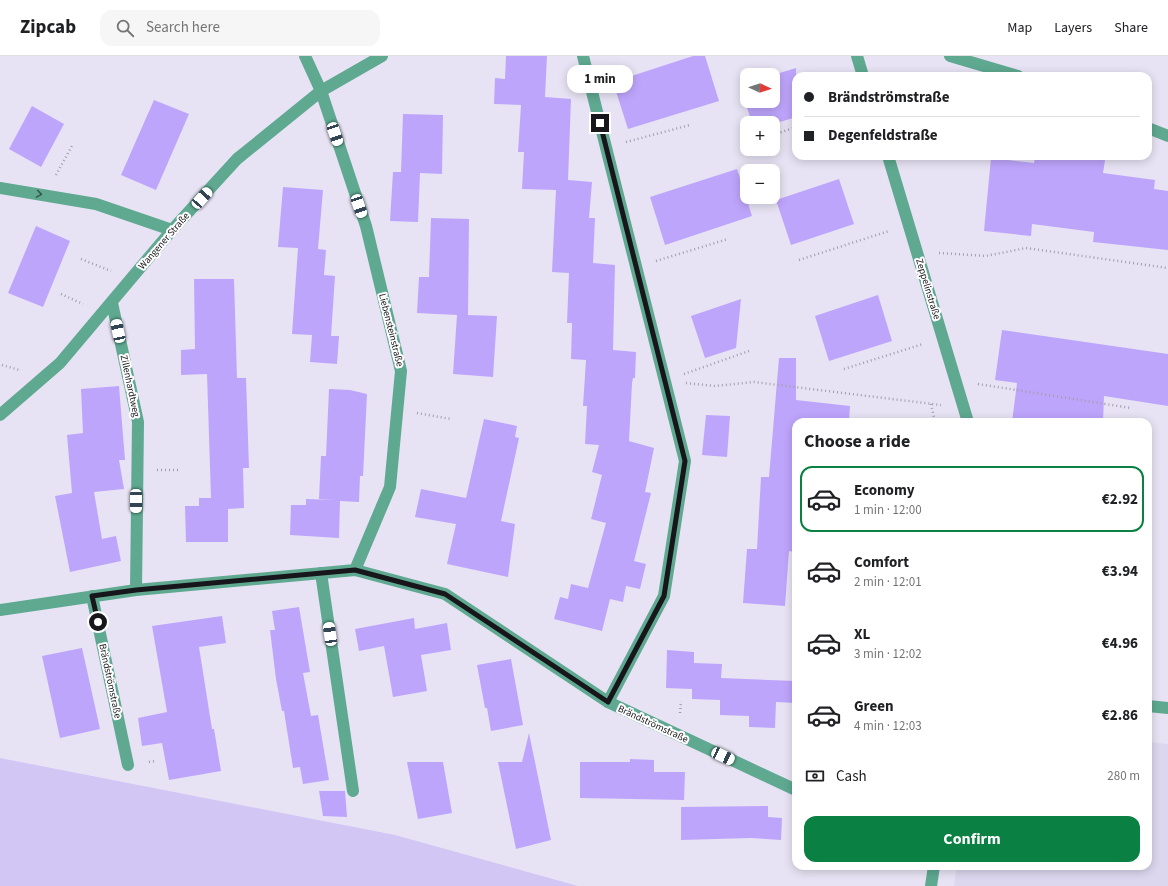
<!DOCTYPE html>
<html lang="en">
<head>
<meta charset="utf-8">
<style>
  :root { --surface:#fff; --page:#f6f6f6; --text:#202124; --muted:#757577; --line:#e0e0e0; --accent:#0b8043 }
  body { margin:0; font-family:"Source Sans 3",sans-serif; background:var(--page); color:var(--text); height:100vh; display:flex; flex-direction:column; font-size:15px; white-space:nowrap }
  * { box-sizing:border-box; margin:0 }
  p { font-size:13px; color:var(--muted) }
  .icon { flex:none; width:22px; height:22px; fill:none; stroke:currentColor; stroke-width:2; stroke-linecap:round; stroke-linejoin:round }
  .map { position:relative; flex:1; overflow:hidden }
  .side { position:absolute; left:792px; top:362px; width:360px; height:452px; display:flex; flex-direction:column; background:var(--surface); border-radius:12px; box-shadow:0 2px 10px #0003 }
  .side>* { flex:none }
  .top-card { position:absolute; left:792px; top:16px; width:360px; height:88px; border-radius:12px; box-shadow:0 2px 10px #0003; display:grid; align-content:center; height:88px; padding:0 12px; background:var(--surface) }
  .needle { width:26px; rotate:93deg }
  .tools { position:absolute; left:740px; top:12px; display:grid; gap:8px }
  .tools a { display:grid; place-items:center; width:40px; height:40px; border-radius:8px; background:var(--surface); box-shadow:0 2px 10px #0003; font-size:20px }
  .end { position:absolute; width:18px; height:18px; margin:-9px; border:5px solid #17161b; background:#fff; box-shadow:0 0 0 2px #fff }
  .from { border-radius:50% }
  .bubble { position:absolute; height:28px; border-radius:12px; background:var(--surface); box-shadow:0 2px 10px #0003; font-size:13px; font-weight:700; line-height:28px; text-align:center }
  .car { position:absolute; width:12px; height:24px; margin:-12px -6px; border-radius:5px; box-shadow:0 0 3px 1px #0007; background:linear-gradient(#fff 24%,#345 0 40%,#fff 0 76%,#345 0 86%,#fff 0) }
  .top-card b { display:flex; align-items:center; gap:14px; height:38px; font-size:15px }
  .top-card b+b { border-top:1px solid var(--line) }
  .top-card i { width:10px; height:10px; background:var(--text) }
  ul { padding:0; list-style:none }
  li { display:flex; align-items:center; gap:12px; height:66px; margin:0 8px 6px; padding:0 4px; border:2px solid transparent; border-radius:12px }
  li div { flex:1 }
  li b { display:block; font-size:15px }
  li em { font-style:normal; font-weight:700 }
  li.selected { border-color:var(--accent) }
  li>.icon { width:36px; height:36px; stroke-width:1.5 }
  h2 { padding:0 12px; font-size:18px; line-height:48px }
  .pay { display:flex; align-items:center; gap:10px; height:44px; padding:0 12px; font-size:15px }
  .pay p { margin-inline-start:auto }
  .action { display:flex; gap:8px; margin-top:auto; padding:8px 12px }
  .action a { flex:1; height:46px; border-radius:12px; background:var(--accent); color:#fff; font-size:16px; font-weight:700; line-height:46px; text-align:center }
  header { display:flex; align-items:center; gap:24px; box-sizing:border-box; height:56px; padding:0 20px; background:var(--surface); border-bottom:1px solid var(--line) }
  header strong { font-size:19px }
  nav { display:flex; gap:22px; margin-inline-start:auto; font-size:14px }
  .search { width:280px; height:36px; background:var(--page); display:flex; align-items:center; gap:10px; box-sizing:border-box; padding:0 14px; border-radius:12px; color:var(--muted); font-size:15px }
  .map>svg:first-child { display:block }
  .built { fill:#dcd7ee }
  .green { fill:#d2c6f5 }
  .building { fill:#bea5fc }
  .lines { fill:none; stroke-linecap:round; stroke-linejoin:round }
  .path { stroke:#a19eab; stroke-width:2.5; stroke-dasharray:1 3; stroke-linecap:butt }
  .lane { stroke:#5fa991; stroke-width:12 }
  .street { stroke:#5fa991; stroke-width:12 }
  .oneway { stroke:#375850 }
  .route { stroke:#17161b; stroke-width:5 }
  .labels { text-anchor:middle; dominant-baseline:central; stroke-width:4; stroke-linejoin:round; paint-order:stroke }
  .street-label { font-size:10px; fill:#17161b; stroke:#fff }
</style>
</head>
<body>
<header>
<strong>Zipcab</strong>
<div class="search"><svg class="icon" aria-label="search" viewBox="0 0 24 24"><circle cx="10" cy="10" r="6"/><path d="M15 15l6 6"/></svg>Search here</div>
<nav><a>Map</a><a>Layers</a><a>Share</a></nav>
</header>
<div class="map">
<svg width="1168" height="830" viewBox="0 0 1168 830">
  <rect width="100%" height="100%" fill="#e7e3f4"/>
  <path class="built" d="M1148 686 1168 688V830H954L957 810H1148Z"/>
  <path class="green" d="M0 702 395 779 578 830H0Z"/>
  <g class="building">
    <path d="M506 0H547L545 41 571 43 568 124 592 126 589 162H595L593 207 615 209 613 294 636 296 635 322H633L632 327 629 385 654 392 645 436 651 437 634 505 646 508 640 533 626 530 623 546 610 543 602 575 554 563 560 541 568 543 571 528 588 532 606 467 591 463 602 419 592 416 599 389 585 388 587 350H583L586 304 571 303 572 267H567L569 217 552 216 556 134 522 133 524 96H518L521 49 494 48 495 22 505 23Z"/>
    <path d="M693 0H705L719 45 628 73 613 26Z"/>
    <path d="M796 12V61L777 67H752L740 30 747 28V45H773V19Z"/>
    <path d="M154 44 189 58 156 134 121 119Z"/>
    <path d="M32 50 64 68 41 111 9 93Z"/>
    <path d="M403 58 443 59 442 118 420 117 418 166 390 165 393 116H401Z"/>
    <path d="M1035 100H1061L1105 104 1103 117 1155 124 1154 133 1168 135V194L1093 186 1094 176 1032 168 1031 180 984 175 991 102 1034 107Z"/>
    <path d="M737 113 752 160 665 189 650 141Z"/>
    <path d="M839 123 854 168 791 189 776 144Z"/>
    <path d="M283 131 323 134 318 193 326 194 324 219 335 220 331 280H339L337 308 310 306 312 279 292 278 298 192 278 191Z"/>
    <path d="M431 162 469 163 468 259 497 260 493 321 453 318 457 259 417 257 419 221H429Z"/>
    <path d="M36 170 70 185 43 251 8 237Z"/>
    <path d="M194 223H234L237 322H246L249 412H243L244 452 228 453V486H186L185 450H199V442H211L207 318 181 319V294L195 293Z"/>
    <path d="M878 239 892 285 829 305 815 260Z"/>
    <path d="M741 243 736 292 705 302 691 260Z"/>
    <path d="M1002 274 1168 298V350L1104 340 1103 366H1012L1017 327 995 324Z"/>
    <path d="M779 302H796V344L850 350 849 366H796V463L794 496 789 495 785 550 743 547 747 493H757L761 421H769Z"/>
    <path d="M119 330 125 404H119L124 433 94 436 102 483 116 480 121 505 70 516 55 440 72 437 67 379 83 377 81 333Z"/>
    <path d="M329 333 350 334 367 338 363 420H360L359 446 340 445 339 482 290 479 291 449H306V443L335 444 319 443 321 400H326Z"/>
    <path d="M706 359 730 360 727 401 702 399Z"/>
    <path d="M484 363 517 370 515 381 519 382 501 465 515 468 508 521 447 508 456 468 415 461 421 433 466 442Z"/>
    <path d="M299 551 310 616 303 617 311 660 318 659 329 724 303 728 300 711 293 712 284 655H282L276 623 270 574H275L272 555Z"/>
    <path d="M222 560 226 587 199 591 212 673H214L221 715 169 724 162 687 142 690 138 662 167 656 152 570Z"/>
    <path d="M414 562 415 573 447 567 451 594 421 599 427 635 393 641 384 590 359 595 355 573Z"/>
    <path d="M82 592 100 673 60 682 42 600Z"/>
    <path d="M667 594 694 596V607L722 608 721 622 796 625V647L776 646 775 672 749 671V660L720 659V644L692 643V633L666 632Z"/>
    <path d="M511 603 523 669 491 675 487 652H485L477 609Z"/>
    <path d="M529 677 551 784 516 793 498 706H522Z"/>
    <path d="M630 703 654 704V716H685L684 744 580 742V706H630Z"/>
    <path d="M407 706H443L452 757 418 763Z"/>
    <path d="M319 735H345L347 761 323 760Z"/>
    <path d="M768 750V761L782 762 781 784 751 782 681 784V751Z"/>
  </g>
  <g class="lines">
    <g class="path">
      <path d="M773 79 796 71"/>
      <path d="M626 86 690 69"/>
      <path d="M56 119 72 90"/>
      <path d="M939 197 986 200 1026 192 1168 212"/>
      <path d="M81 203 111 215"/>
      <path d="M799 204 889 175"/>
      <path d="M656 205 728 183"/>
      <path d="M61 238 83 248"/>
      <path d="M2 309 19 314"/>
      <path d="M844 313 923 288"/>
      <path d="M684 318 749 295"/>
      <path d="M686 327 715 330 754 326 941 349"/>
      <path d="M978 328 1131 352"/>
      <path d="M931 348 935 366"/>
      <path d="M417 357 451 363"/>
      <path d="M157 414H178"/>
      <path d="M680 657 681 645"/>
      <path d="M149 706 156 705"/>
    </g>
    <g class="lane">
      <path d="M112 247 138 366 136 534"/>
      <path d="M321 517 353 735"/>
      <path d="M92 540 128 709"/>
    </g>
    <g class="street">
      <path d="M305 0 321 35 366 170 401 315 390 431 355 514"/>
      <path d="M583 0 685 405 664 540 608 646"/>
      <path d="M857 0 863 20"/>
      <path d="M950 0 1018 20"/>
      <path d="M1148 72 1168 80"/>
      <path d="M888 100 968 366"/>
      <path d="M0 132 96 148 172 174"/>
      <path d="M0 359 60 307 172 174 237 103 321 35 382 0"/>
      <path d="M0 554 136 534 355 514 445 538 608 646 796 734"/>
      <path d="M1148 650 1168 652"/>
      <path d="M931 830 934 810"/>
    </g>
  </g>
  <defs><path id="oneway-chevron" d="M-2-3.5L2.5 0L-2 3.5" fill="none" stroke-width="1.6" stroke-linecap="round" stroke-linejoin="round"/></defs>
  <use class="oneway" href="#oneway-chevron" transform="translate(39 138) rotate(9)"/>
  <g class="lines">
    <path class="route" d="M98 566 92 540 136 534 355 514 445 538 608 646 664 540 685 405 600 67"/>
  </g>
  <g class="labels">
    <g class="street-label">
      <text transform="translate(164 185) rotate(-49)">Wangener Straße</text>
      <text transform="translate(928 233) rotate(73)">Zeppelinstraße</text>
      <text transform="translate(391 274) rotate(76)">Liebensteinstraße</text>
      <text transform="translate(130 330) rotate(78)">Zillenhardtweg</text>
      <text transform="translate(110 625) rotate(78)">Brändströmstraße</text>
      <text transform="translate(653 668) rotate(25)">Brändströmstraße</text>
    </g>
  </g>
</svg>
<div class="tools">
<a><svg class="needle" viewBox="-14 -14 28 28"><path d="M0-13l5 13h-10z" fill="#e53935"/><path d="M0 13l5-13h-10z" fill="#757577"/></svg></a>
<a>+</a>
<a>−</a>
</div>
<i class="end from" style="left:98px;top:566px"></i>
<i class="end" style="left:600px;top:67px"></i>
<div class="bubble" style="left:567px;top:9px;width:66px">1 min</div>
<i class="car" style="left:335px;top:78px;rotate:161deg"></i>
<i class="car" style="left:202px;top:142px;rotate:42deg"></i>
<i class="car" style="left:359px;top:150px;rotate:161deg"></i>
<i class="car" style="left:118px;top:275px;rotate:348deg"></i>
<i class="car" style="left:136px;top:445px;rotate:180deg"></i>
<i class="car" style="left:330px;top:578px;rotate:352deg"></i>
<i class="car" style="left:723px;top:700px;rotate:115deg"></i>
<div class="top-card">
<b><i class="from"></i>Brändströmstraße</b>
<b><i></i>Degenfeldstraße</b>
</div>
<section class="side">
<h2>Choose a ride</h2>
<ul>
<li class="selected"><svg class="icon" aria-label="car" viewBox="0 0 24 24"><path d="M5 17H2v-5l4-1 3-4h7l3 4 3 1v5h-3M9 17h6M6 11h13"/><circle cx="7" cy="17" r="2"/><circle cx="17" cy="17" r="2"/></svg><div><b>Economy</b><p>1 min · 12:00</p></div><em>€2.92</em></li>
<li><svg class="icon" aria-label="car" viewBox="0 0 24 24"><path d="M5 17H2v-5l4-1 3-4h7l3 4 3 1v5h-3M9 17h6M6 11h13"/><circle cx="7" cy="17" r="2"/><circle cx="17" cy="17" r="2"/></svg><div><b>Comfort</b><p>2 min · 12:01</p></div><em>€3.94</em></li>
<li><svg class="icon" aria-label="car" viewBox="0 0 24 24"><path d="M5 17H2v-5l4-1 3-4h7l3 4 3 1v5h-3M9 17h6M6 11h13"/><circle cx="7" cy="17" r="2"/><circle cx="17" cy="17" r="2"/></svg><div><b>XL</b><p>3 min · 12:02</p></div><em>€4.96</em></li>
<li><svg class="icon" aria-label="car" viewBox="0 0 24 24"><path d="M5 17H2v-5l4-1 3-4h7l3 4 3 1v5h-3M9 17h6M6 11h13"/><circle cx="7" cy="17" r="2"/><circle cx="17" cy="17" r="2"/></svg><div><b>Green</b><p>4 min · 12:03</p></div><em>€2.86</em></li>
</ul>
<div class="pay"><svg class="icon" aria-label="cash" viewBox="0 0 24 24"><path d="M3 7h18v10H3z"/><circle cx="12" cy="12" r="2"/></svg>Cash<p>280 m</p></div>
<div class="action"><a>Confirm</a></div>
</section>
</div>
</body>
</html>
